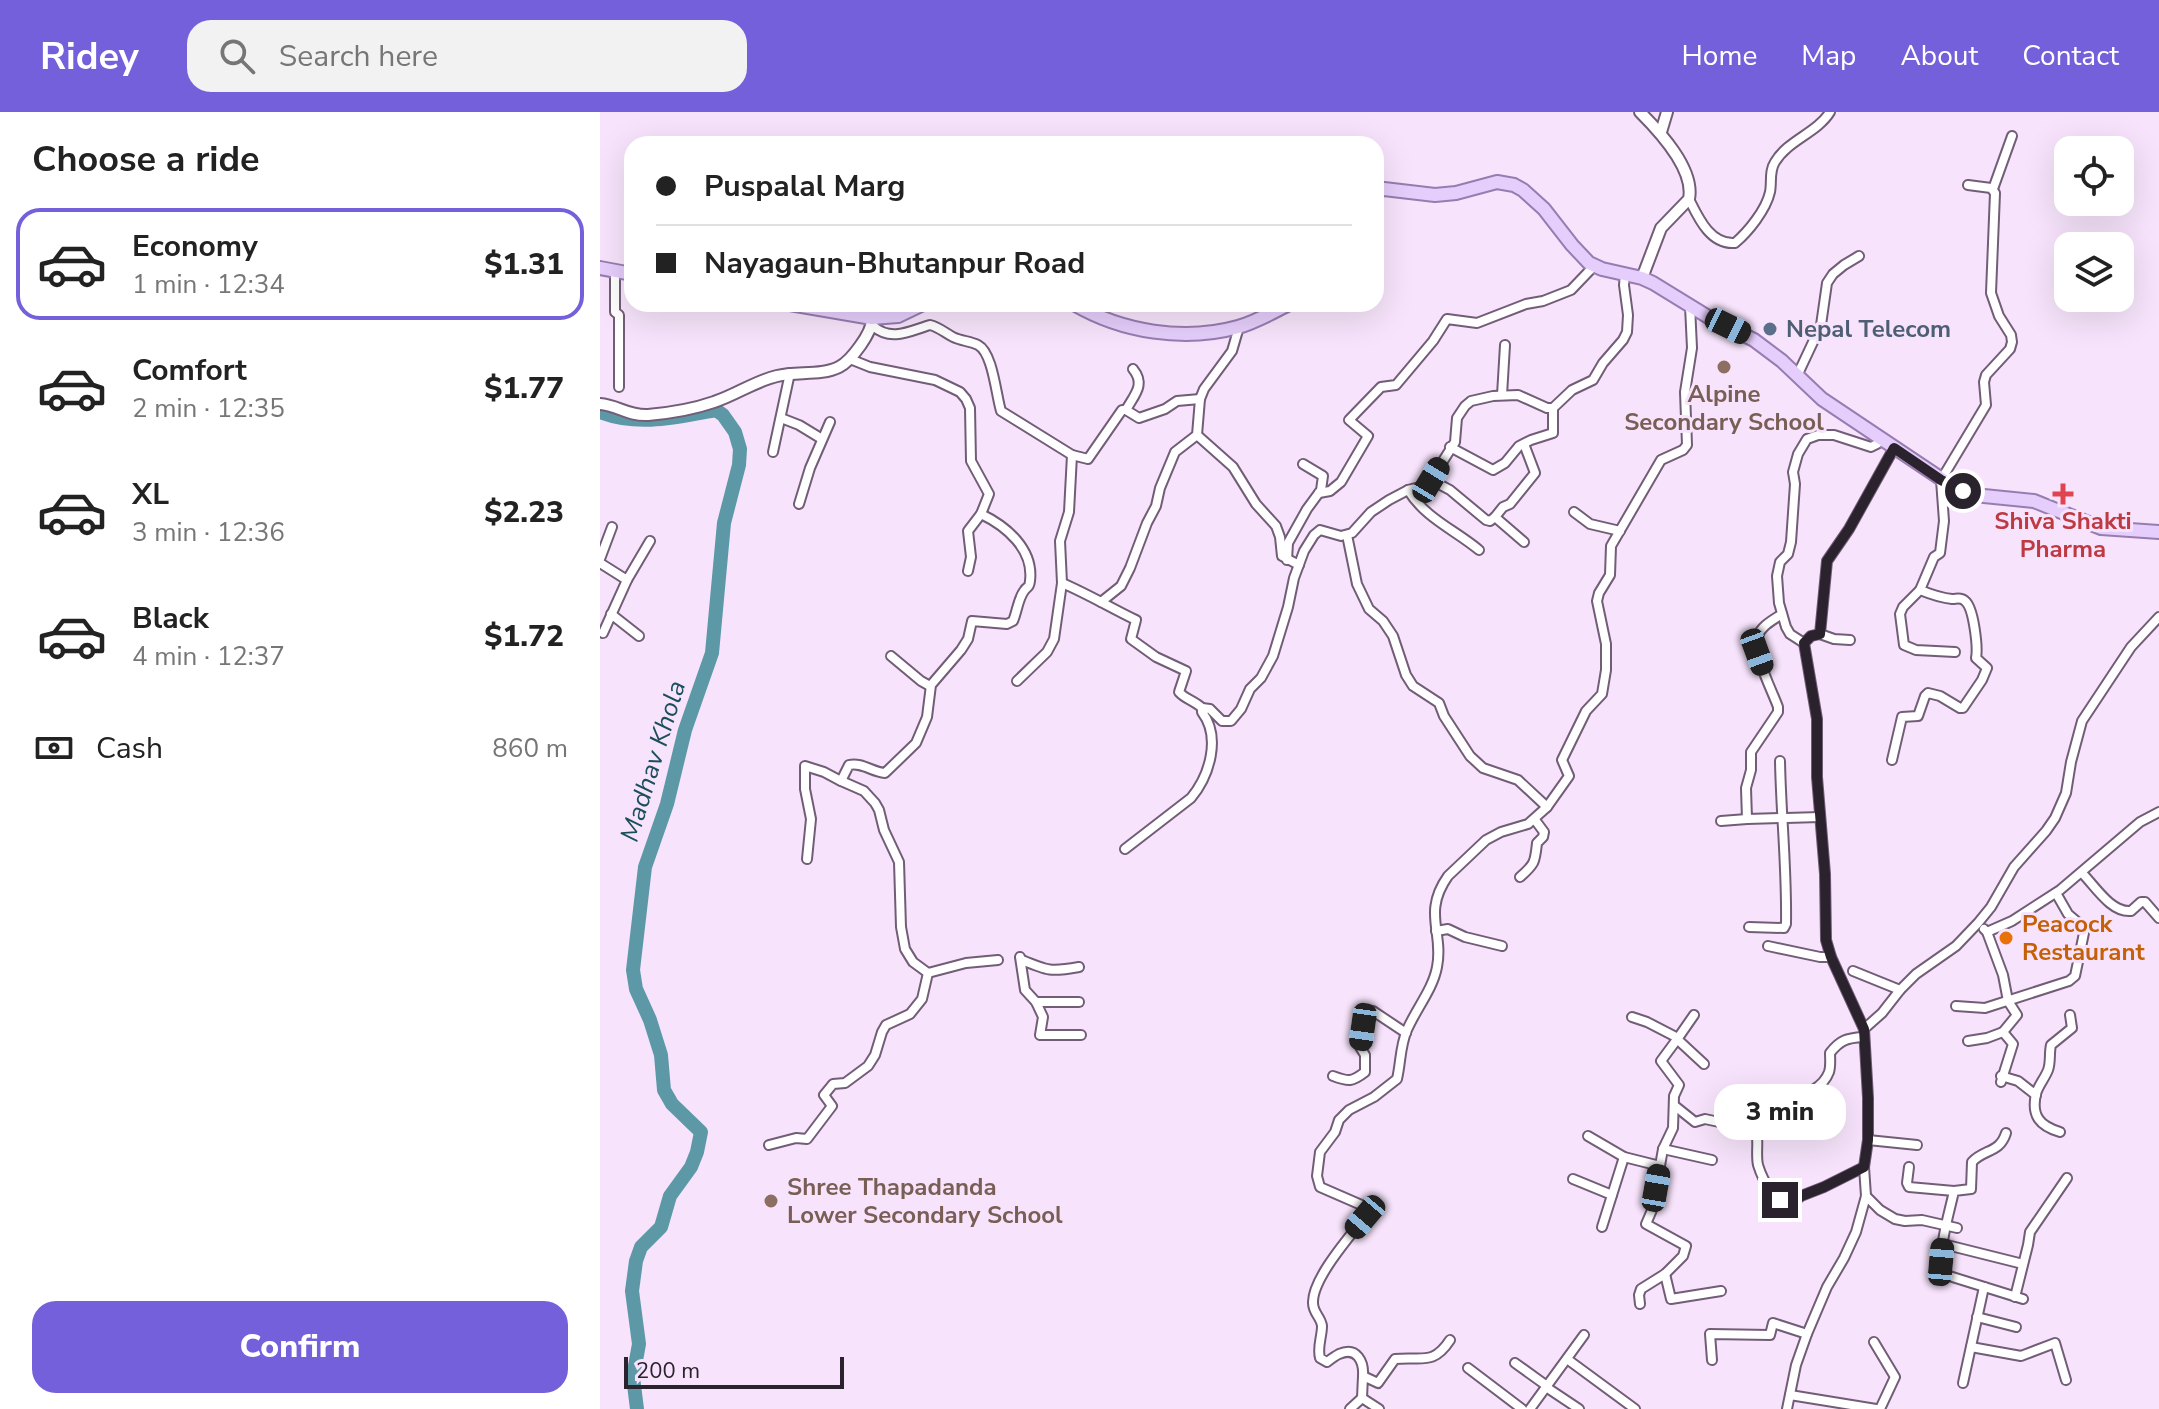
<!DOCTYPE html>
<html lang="en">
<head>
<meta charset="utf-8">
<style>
  :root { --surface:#fff; --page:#f2f2f2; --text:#222; --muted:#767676; --line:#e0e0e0; --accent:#7460db }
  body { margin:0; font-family:"Nunito Sans",sans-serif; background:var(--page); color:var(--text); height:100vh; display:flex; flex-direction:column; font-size:30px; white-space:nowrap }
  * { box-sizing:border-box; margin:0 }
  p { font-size:26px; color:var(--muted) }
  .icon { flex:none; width:44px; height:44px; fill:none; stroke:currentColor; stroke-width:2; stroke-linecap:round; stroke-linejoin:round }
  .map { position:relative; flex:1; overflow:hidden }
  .side { display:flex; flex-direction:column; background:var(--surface); width:600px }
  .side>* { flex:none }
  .hud { position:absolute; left:24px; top:24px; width:760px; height:176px; border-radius:24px; box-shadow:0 8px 32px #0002; display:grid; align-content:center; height:176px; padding:0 32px; background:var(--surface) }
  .tools { position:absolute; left:1454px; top:24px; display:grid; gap:16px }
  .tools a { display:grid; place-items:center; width:80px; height:80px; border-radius:16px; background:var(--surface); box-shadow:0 8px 32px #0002; font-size:40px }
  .scale { position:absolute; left:24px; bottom:20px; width:220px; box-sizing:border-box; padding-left:8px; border:4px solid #2a222c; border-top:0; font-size:22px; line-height:28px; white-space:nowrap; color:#2a222c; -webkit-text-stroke:6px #f7e4fc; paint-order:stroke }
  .end { position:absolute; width:36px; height:36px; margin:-18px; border:10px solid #2a222c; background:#fff; box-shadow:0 0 0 4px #fff }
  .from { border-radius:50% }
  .bubble { position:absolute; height:56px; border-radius:24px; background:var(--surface); box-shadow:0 8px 32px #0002; font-size:26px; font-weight:800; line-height:56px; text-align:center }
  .car { position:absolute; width:24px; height:48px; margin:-24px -12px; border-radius:10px; box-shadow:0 0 6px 2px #0007; background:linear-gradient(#222 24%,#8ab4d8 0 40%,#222 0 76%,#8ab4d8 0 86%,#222 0) }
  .hud b { display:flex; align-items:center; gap:28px; height:76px; font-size:30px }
  .hud b+b { border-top:2px solid var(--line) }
  .hud i { width:20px; height:20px; background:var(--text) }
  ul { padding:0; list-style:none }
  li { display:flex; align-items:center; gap:24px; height:112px; margin:0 16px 12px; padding:0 16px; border:4px solid transparent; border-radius:24px }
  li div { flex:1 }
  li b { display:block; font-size:30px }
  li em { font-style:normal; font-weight:800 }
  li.current { border-color:var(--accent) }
  li>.icon { width:72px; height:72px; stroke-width:1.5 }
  h2 { padding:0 32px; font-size:36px; line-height:96px }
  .pay { display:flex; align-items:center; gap:20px; height:88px; padding:0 32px; font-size:30px }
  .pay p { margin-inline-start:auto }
  .action { display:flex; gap:16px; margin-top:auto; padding:16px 32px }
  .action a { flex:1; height:92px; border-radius:24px; background:var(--accent); color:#fff; font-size:32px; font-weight:800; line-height:92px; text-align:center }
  header { display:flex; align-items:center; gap:48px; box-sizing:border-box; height:112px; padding:0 40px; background:var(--accent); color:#fff }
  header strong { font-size:38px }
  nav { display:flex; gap:44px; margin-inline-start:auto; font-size:28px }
  .search { width:560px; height:72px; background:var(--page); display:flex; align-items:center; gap:20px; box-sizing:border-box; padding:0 28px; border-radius:24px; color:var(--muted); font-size:30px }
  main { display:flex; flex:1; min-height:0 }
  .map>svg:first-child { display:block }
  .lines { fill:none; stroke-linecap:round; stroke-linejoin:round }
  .river { stroke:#5d98a7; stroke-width:14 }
  .minor-casing { stroke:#725d77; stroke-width:12 }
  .tertiary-casing { stroke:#725d77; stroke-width:14 }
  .primary-casing { stroke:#987cb1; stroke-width:16 }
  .minor { stroke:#fff; stroke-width:8 }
  .tertiary { stroke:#fff; stroke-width:10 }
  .primary { stroke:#e5cefb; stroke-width:12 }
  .route { stroke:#2a222c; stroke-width:10 }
  .service-dot { fill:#5c6f8a; stroke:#f7e4fc; stroke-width:3 }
  .education-dot { fill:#8d6e63; stroke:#f7e4fc; stroke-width:3 }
  .health-dot { fill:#e0444e; stroke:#f7e4fc; stroke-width:3 }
  .food-dot { fill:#e8710a; stroke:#f7e4fc; stroke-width:3 }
  .labels { text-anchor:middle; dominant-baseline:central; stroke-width:6; stroke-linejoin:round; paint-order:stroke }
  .service-label { font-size:24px; font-weight:bold; fill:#4e5e75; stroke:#f7e4fc; text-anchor:start }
  .education-label { font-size:24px; font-weight:bold; fill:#785e54; stroke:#f7e4fc }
  .health-label { font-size:24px; font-weight:bold; fill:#be3a42; stroke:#f7e4fc }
  .food-label { font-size:24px; font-weight:bold; fill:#c56008; stroke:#f7e4fc; text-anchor:start }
  .water-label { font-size:26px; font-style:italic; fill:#1b4f5b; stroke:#f7e4fc }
</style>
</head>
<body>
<header>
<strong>Ridey</strong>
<div class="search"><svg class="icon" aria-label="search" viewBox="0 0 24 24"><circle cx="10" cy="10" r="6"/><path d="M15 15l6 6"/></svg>Search here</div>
<nav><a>Home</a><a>Map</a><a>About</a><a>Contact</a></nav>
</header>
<main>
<section class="side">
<h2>Choose a ride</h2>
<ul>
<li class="current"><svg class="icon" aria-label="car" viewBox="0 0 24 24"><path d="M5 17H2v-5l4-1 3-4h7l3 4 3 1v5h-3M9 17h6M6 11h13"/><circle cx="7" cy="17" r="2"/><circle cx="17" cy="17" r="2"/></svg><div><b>Economy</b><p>1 min · 12:34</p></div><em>$1.31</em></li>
<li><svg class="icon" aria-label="car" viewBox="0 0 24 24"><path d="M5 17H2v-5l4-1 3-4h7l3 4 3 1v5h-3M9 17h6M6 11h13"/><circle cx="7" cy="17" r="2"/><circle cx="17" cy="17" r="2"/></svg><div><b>Comfort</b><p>2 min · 12:35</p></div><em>$1.77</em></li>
<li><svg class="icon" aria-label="car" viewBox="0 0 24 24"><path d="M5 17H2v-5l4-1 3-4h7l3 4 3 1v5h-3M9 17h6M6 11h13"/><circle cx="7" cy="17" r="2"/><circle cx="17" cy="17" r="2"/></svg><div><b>XL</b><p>3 min · 12:36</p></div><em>$2.23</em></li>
<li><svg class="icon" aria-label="car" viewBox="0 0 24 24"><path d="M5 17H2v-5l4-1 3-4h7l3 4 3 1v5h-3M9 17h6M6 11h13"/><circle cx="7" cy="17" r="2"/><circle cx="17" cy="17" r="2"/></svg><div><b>Black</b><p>4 min · 12:37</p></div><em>$1.72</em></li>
</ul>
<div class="pay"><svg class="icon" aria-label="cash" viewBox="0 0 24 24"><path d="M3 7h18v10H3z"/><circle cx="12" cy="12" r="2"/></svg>Cash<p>860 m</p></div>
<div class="action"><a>Confirm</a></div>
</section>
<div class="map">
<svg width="1559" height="1297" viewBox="0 0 1559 1297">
  <rect width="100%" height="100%" fill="#f7e4fc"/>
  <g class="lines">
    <path class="river" d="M0 300C38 315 77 305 116 298L123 303 135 320 140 337 139 353 124 411 112 541 85 618 67 692 45 755 33 858 36 877 50 908 61 943 64 978 72 992 101 1020 97 1040 91 1055 70 1084 61 1115 41 1135 36 1149 32 1179 39 1232 33 1265 37 1297"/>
    <defs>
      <g id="minor">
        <path d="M1393 77 1412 24"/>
        <path d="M1089 87C1098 105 1110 133 1135 131 1148 120 1166 98 1170 80 1172 70 1169 59 1175 50 1188 28 1217 21 1230 0"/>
        <path d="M15 159V200L19 203V275"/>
        <path d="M273 214C291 230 310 219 330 213 339 215 345 221 353 225 361 229 370 229 378 233 393 241 396 283 401 299L472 343 469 400 460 429 462 471 454 527 447 540 417 569"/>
        <path d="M250 247 270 255 335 268 360 280 366 287 370 296 371 349 389 382 381 402 368 419 371 445 368 459"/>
        <path d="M533 257C546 273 534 283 526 298L539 306 565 297 577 289 600 287"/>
        <path d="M1197 264 1221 213 1227 171 1233 162 1244 153 1259 144"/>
        <path d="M902 283 905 233"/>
        <path d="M181 306 199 313 222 327"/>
        <path d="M597 323 633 355 656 392 676 414 680 425 682 444 699 453"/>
        <path d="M850 335 893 358 905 351 919 334 931 328 953 321V296"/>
        <path d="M173 340 190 261"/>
        <path d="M472 343 488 347 522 298H526"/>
        <path d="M831 368 850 378 886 408 890 409 895 405 924 430"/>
        <path d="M808 378C825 406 855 418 879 438"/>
        <path d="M719 381 730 379 741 370 768 324 749 308 781 275 796 273 833 229 847 207 877 211 926 192 943 189 971 178 994 154"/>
        <path d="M199 392 210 356 230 310"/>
        <path d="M974 400 990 412 1020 419"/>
        <path d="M895 405 903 395 910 392 935 361 924 332"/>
        <path d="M747 423 757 472 769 497 783 509 793 524 806 563 813 574 839 591 844 604 870 644 883 656 918 668 947 695 928 712 901 720 886 728 848 764C822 801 844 820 837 855 833 877 816 897 807 918 800 934 801 950 797 967L774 985 749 998 739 1008 735 1020 720 1040 717 1064 720 1075 766 1095 767 1101 765 1105C750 1124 712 1167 713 1191 713 1201 721 1205 722 1214 722 1225 717 1235 720 1246L727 1250C731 1247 735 1244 739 1242 757 1234 764 1250 763 1264"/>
        <path d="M0 447 12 415"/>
        <path d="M687 448 688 431 707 397 721 378 723 364 703 352"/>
        <path d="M0 451 27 468 50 429"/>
        <path d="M462 471C488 482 511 496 536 508L531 527 556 545 586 559 579 580C585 587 595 589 602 596"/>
        <path d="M501 490 521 474 530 456 547 411 556 394 560 376 575 340 597 323 600 287 604 277 632 239 639 215"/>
        <path d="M11 502 39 524"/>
        <path d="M1182 502C1173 508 1161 514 1158 524 1152 541 1172 578 1178 595V600L1151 640V658L1146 676 1147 707 1220 705"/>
        <path d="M3 521 27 468"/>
        <path d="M1220 522 1234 527 1250 528"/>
        <path d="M1204 531 1190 522 1186 515 1179 491 1177 464 1180 450 1188 442 1191 430 1195 372 1193 360 1198 342 1207 327 1218 323H1234L1271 335 1277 332 1281 327"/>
        <path d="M1355 540 1316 538 1304 533 1300 502 1303 495 1320 478 1334 445 1340 441 1344 409 1341 368 1386 293 1384 270 1386 263 1410 237 1412 230 1411 223 1399 204 1391 181 1395 81 1391 76 1368 73"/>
        <path d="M291 544 321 569 330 574"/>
        <path d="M1292 648 1302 605 1318 604 1325 584 1328 581 1340 584 1360 596H1363L1382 568 1387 556 1376 546C1378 536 1374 496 1365 489 1361 485 1357 487 1352 487 1341 486 1330 482 1320 478"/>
        <path d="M241 669 249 653C262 650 272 660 285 661L316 631 327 605 331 573 361 538 368 527 372 509 407 512 413 509C417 500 418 487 424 479 428 473 429 477 430 469 434 437 406 414 381 402"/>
        <path d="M947 695 969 664 962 648 986 599 1002 582 1006 558V532L997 489 999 481 1010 463 1011 434 1061 348 1083 338 1087 333 1085 280 1092 236 1090 194"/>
        <path d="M1121 709 1147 707"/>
        <path d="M525 737 591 686C610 663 621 625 602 600V596L610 597 622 609H631L641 597 650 577 661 566 673 544 688 495 694 466 704 439 714 423 720 418 741 424 752 421 771 400 789 388 808 378 820 375 831 368 855 330 857 306 865 294 871 289 893 284 918 283 947 296H953L972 278 993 268 1003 251 1023 228 1027 220 1028 203 1024 173 1025 162"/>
        <path d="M207 747 211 707 205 677V654L224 660 239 668 264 679 275 691 279 698 284 718 299 750 301 815 305 837 313 850 328 861"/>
        <path d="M1482 761C1495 774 1511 801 1531 799L1541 790H1545L1559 806"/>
        <path d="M920 765C935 752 935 750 937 731L943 725 944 720 935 708"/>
        <path d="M1149 815 1184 816 1186 812C1187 757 1181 703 1180 649"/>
        <path d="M1384 817 1387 820 1403 863 1408 889 1417 903 1403 920 1413 932 1401 970"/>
        <path d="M836 819 848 817 865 825 902 834"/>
        <path d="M1387 820 1412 809 1460 778 1540 710 1559 700"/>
        <path d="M1168 834 1220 845H1231"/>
        <path d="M420 845 425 878 436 890 443 905 440 923H481"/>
        <path d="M422 848C448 859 451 860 479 855"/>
        <path d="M1253 859 1300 878"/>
        <path d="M436 890H479"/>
        <path d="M1356 894 1385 896 1469 869 1475 864 1484 821 1481 813 1468 802 1456 781"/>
        <path d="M1032 905 1047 910 1078 926 1061 949 1079 973 1074 984 1073 1016 1063 1037 1052 1098 1046 1112 1086 1134 1083 1144 1065 1162 1041 1177 1039 1183 1040 1192"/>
        <path d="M1264 917 1231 845 1226 828 1225 762 1217 665V607L1204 531 1211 524 1220 522 1227 449 1249 417 1294 336"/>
        <path d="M1078 926 1094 903"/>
        <path d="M1077 927 1104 952"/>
        <path d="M1368 929 1387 926 1403 920"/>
        <path d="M733 964C749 970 752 970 765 960V943L760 935 765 905 773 899 806 921"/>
        <path d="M1401 964 1418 969 1436 983"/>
        <path d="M1075 994 1095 1010 1105 1007 1147 1016 1157 1025C1158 1034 1156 1044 1158 1053 1163 1069 1174 1090 1192 1091L1201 1084 1224 1075 1264 1055"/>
        <path d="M1147 1016C1167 986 1218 990 1229 960 1231 954 1230 947 1230 941 1240 928 1247 926 1263 925"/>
        <path d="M1460 1020C1440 1014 1431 1004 1436 982 1438 974 1445 966 1448 958 1451 950 1449 941 1451 933L1472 916 1470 903"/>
        <path d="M1406 1021C1400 1041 1384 1037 1372 1050L1371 1077 1354 1079C1350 1099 1334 1148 1346 1163L1423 1187"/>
        <path d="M988 1024 1024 1045 1060 1054"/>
        <path d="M1268 1028 1317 1033"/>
        <path d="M169 1033 196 1026 207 1027 232 994 224 983 233 972 245 971 268 954 275 943 282 920 286 913 310 902 322 887 328 861 366 851 398 848"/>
        <path d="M1063 1037 1112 1048"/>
        <path d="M1309 1055 1307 1071 1309 1075 1354 1079"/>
        <path d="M973 1067 1012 1083"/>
        <path d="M1266 1084 1280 1098 1295 1107 1305 1109 1322 1108 1357 1116"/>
        <path d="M1002 1115 1024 1045"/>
        <path d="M1343 1132 1423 1152"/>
        <path d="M1065 1162 1071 1187 1121 1179"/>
        <path d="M1415 1185 1428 1133 1430 1120 1467 1066"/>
        <path d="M1377 1205 1416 1215"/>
        <path d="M1274 1230 1295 1265 1280 1297"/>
        <path d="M1371 1235 1421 1244 1455 1231 1466 1268"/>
        <path d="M967 1247 1035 1297"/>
        <path d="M1112 1248 1110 1222 1170 1223 1173 1211 1207 1222"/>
        <path d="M915 1251 947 1274"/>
        <path d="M868 1256 922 1297"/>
        <path d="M1363 1271 1384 1175"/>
        <path d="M946 1275 979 1297"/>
        <path d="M1190 1283 1276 1297"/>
        <path d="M762 1286 779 1297"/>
        <path d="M750 1297 762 1286 763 1264 778 1271 795 1247C822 1244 833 1254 850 1228"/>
        <path d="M930 1297 984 1223"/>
        <path d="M1187 1297 1196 1253 1207 1222 1227 1175 1244 1146 1256 1120 1266 1084 1264 1055 1268 1028V986L1264 917 1282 901 1300 878 1316 862 1356 834 1378 811 1391 795 1414 755 1446 719 1455 706 1466 681 1471 650 1482 609 1531 535 1559 505"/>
      </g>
      <g id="tertiary">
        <path d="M1040 0C1059 19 1095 57 1089 87L1061 116 1042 166"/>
        <path d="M1061 20 1067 0"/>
        <path d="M0 292C17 293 28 304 48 303 70 301 94 297 114 290 136 283 155 269 177 264 197 259 221 264 239 255 251 249 273 220 272 206"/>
      </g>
      <g id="primary">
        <path d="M776 80 784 77 835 83 856 81 897 70 914 73 923 78 944 97 972 133 989 151 1002 157 1042 166 1053 171 1110 206 1154 228 1182 249 1222 287 1355 376 1384 384 1434 389 1501 416 1559 420"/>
        <path d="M0 156 32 162"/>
        <path d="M190 192 272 206 298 204 323 192"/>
        <path d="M474 192C522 220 584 230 638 215 656 210 673 200 689 192"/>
      </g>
    </defs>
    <use href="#minor" class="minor-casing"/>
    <use href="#tertiary" class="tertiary-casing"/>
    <use href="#primary" class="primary-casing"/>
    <use href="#minor" class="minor"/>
    <use href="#tertiary" class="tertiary"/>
    <use href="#primary" class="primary"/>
  </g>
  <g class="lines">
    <path class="route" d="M1180 1088 1192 1091 1201 1084 1224 1075 1264 1055 1268 1028V986L1264 917 1231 845 1226 828 1225 762 1217 665V607L1204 531 1211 524 1220 522 1227 449 1249 417 1294 336 1341 368 1363 379"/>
  </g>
  <circle class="service-dot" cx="1170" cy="217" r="8"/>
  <g class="education-dot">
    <circle cx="1124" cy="255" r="8"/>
    <circle cx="171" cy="1089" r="8"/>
  </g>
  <path class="health-dot" d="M1459 370h8v8h8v8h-8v8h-8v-8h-8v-8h8z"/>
  <circle class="food-dot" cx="1406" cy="826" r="8"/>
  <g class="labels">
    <g class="service-label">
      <text x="1186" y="217">Nepal Telecom</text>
    </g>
    <g class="education-label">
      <text x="1124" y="282">Alpine<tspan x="1124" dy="28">Secondary School</tspan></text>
      <text x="187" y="1075" text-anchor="start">Shree Thapadanda<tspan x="187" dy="28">Lower Secondary School</tspan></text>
    </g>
    <g class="health-label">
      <text x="1463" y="409">Shiva Shakti<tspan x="1463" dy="28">Pharma</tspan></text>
    </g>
    <g class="food-label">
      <text x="1422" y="812">Peacock<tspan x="1422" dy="28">Restaurant</tspan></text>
    </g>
    <g class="water-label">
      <text transform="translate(53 649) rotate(-73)">Madhav Khola</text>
    </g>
  </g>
</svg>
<div class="tools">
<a><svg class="icon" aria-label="locate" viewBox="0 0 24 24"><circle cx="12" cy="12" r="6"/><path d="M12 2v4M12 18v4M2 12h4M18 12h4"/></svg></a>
<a><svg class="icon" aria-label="layers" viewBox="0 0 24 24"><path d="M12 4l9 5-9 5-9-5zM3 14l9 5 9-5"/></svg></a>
</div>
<div class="scale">200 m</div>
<i class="end from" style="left:1363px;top:379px"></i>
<i class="end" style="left:1180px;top:1088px"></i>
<div class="bubble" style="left:1114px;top:972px;width:132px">3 min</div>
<i class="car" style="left:1128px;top:214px;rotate:116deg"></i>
<i class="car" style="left:831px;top:368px;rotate:31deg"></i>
<i class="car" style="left:1157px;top:540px;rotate:160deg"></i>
<i class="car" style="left:763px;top:915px;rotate:188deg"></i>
<i class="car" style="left:1056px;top:1076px;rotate:10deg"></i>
<i class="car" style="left:765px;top:1105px;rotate:220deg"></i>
<i class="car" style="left:1341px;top:1150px;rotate:5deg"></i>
<div class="hud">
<b><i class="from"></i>Puspalal Marg</b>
<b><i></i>Nayagaun-Bhutanpur Road</b>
</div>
</div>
</main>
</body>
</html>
